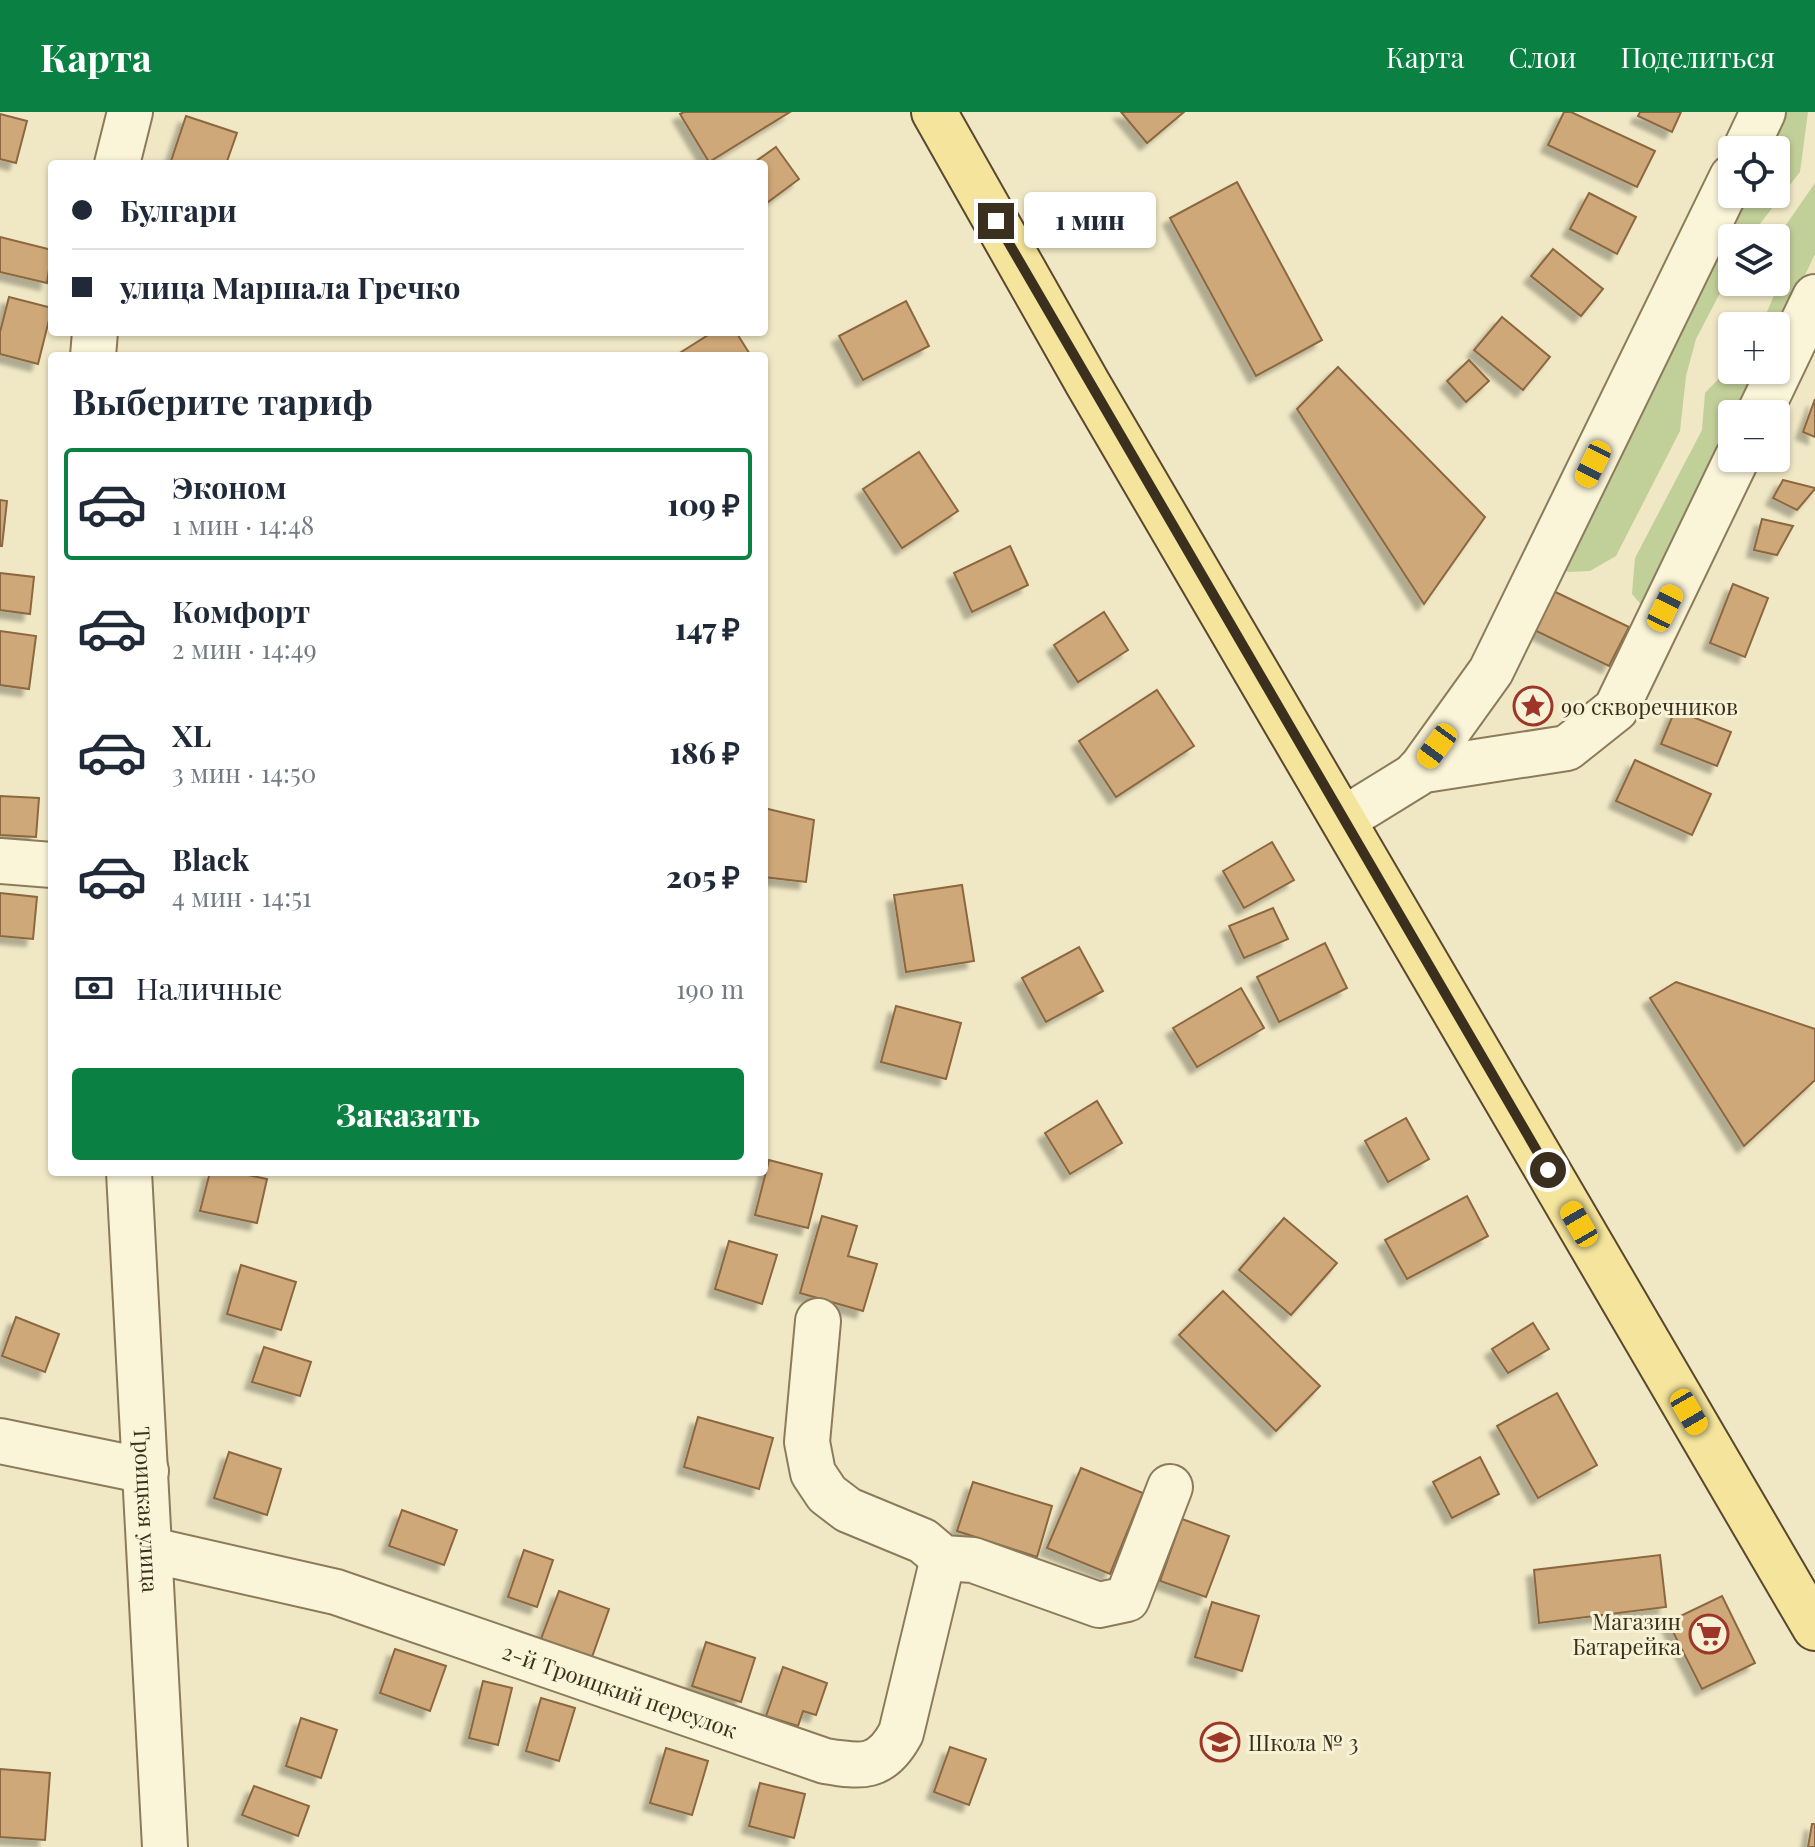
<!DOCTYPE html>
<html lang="ru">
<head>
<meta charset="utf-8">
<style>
  :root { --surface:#fff; --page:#f2f2f3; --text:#1f2937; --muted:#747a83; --line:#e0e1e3; --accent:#0b8043 }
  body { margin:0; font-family:"Playfair Display",serif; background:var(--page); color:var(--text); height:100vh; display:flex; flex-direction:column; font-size:30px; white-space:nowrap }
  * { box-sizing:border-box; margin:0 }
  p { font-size:26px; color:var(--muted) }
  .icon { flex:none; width:44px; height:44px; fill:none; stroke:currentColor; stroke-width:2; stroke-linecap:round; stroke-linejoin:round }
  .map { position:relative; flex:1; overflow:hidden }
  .sheet { position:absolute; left:48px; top:240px; width:720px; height:824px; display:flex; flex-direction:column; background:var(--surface); border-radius:8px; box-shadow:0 2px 6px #0004 }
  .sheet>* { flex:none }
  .top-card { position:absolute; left:48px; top:48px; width:720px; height:176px; border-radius:8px; box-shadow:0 2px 6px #0004; display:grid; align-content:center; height:176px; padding:0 24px; background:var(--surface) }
  .buttons { position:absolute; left:1718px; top:24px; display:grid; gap:16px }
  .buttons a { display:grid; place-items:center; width:72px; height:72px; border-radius:8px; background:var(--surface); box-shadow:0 2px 6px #0004; font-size:40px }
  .end { position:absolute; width:36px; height:36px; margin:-18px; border:10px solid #3b301e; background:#fff; box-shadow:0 0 0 4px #fff }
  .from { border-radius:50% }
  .bubble { position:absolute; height:56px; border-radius:8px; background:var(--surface); box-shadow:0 2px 6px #0004; font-size:26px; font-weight:800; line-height:56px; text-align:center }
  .car { position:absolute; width:24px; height:48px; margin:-24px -12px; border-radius:10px; box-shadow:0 0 6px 2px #0007; background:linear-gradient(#f5c518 24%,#345 0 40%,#f5c518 0 76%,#345 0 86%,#f5c518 0) }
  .top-card b { display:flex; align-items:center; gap:28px; height:76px; font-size:30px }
  .top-card b+b { border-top:2px solid var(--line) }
  .top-card i { width:20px; height:20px; background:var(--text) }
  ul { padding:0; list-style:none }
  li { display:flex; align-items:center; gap:24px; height:112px; margin:0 16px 12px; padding:0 8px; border:4px solid transparent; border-radius:8px }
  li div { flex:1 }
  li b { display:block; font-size:30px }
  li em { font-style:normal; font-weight:800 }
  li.selected { border-color:var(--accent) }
  li>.icon { width:72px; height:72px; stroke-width:1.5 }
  h2 { padding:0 24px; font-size:36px; line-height:96px }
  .pay { display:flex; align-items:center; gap:20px; height:88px; padding:0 24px; font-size:30px }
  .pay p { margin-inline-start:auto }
  .cta { display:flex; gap:16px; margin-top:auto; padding:16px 24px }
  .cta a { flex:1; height:92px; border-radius:8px; background:var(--accent); color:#fff; font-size:32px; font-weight:800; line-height:92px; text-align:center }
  header { display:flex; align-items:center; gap:48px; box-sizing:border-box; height:112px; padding:0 40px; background:var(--accent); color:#fff }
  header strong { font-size:38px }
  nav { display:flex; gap:44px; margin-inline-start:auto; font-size:28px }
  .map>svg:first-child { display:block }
  .green { fill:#c1cf98 }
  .building { fill:#cfa879; stroke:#8c673f; stroke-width:2; filter:url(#shadow) }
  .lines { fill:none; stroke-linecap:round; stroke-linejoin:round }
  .minor-casing { stroke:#8c7b5a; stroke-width:48 }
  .major-casing { stroke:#59482e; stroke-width:48 }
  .minor { stroke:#faf4d9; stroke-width:44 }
  .major { stroke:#f4e49c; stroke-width:44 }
  .route { stroke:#3b301e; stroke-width:10 }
  .labels { text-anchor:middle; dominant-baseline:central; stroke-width:6; stroke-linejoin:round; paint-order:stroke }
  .poi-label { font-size:22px; fill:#3b301e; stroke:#f7f1d5; text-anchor:start }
  .street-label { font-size:22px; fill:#3b301e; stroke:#f7f1d5 }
</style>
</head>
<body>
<header>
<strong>Карта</strong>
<nav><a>Карта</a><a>Слои</a><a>Поделиться</a></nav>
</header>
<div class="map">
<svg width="1815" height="1735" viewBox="0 0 1815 1735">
  <defs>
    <filter id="shadow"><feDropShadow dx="-7" dy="7" stdDeviation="2" flood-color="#0004"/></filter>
  </defs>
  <rect width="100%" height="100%" fill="#f0e8c5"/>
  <g class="green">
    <path d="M1778 0H1808L1800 60 1749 126H1732V158L1696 227 1686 264 1680 319 1616 444 1590 459 1568 460 1562 456 1738 82H1776V38H1759Z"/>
    <path d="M1815 71V142L1776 224V214H1761L1775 181 1776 127Z"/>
    <path d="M1732 253V258H1760L1739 302H1732V317L1643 495 1632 482 1635 446 1702 318 1705 281Z"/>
  </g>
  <g class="building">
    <path d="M684 0H790L709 50 680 2Z"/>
    <path d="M1121 0H1184L1147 31Z"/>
    <path d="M1564 0H1571L1655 39 1637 75 1548 33Z"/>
    <path d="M1640 0H1681L1672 20 1638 4Z"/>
    <path d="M0 2 27 9 16 51 0 47Z"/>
    <path d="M186 4 237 21 226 52H170Z"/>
    <path d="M776 35 799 67 764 93V52H752Z"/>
    <path d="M1237 70 1322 228 1256 264 1170 106Z"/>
    <path d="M1589 81 1636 105 1617 142 1570 117Z"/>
    <path d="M0 125 52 138 47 171 0 160Z"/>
    <path d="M1553 137 1603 177 1581 204 1531 164Z"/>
    <path d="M9 185 52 196 38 252 0 242V220Z"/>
    <path d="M906 189 929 234 863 268 839 224Z"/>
    <path d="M1502 205 1550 245 1523 278 1474 238Z"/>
    <path d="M713 220H736L751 244H675Z"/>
    <path d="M1469 248 1489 269 1466 290 1447 269Z"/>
    <path d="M1338 255 1485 405 1424 492 1297 297Z"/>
    <path d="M1815 287V325L1803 320Z"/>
    <path d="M919 340 958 399 902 436 863 377Z"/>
    <path d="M1783 368 1815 376V377L1797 398 1773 386Z"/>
    <path d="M0 388 7 389 2 434H0Z"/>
    <path d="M1762 407 1793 414 1777 443 1754 438Z"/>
    <path d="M1010 434 1028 473 972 500 954 461Z"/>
    <path d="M0 461 34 465 30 502 0 498Z"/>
    <path d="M1733 472 1768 486 1745 545 1710 531Z"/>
    <path d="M1549 477 1629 515 1609 554 1530 516Z"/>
    <path d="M1104 500 1128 538 1078 570 1054 533Z"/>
    <path d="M0 519 36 524 29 577 0 573Z"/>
    <path d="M1157 578 1194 634 1116 685 1079 629Z"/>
    <path d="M1675 598 1731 620 1717 654 1661 632Z"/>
    <path d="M1635 648 1711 682 1692 723 1616 689Z"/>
    <path d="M0 684 39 686 36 725 0 723Z"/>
    <path d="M764 696 814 708 806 770 764 765Z"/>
    <path d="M1272 730 1294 768 1244 796 1223 759Z"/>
    <path d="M962 773 974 849 906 860 894 783Z"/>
    <path d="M0 781 37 785 33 827 0 824Z"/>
    <path d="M1273 796 1288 827 1244 846 1229 814Z"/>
    <path d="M1325 831 1347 876 1279 910 1257 865Z"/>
    <path d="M1079 835 1103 879 1046 910 1022 866Z"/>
    <path d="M1676 870 1815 917V968L1744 1034 1650 886Z"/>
    <path d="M1241 876 1264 916 1197 955 1173 916Z"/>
    <path d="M896 894 961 911 946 967 881 950Z"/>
    <path d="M1097 989 1122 1031 1070 1062 1045 1021Z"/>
    <path d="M1406 1006 1429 1047 1388 1070 1365 1029Z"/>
    <path d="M769 1048 822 1062 808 1116 755 1103Z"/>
    <path d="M210 1060H234L267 1067 257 1111 200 1099Z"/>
    <path d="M1467 1084 1488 1124 1407 1167 1385 1128Z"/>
    <path d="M822 1104 857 1114 848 1144 877 1152 863 1199 800 1181Z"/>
    <path d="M1284 1106 1337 1151 1291 1203 1239 1158Z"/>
    <path d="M729 1129 777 1143 762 1192 715 1177Z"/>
    <path d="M241 1153 296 1170 281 1218 227 1202Z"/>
    <path d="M1223 1179 1320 1274 1276 1319 1179 1223Z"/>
    <path d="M16 1205 59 1222 45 1260 2 1244Z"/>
    <path d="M1533 1211 1549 1237 1508 1261 1492 1237Z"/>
    <path d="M264 1235 311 1250 300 1284 252 1270Z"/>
    <path d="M1557 1281 1597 1353 1538 1386 1497 1314Z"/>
    <path d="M698 1305 773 1326 759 1377 684 1355Z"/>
    <path d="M229 1340 281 1357 267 1403 214 1386Z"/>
    <path d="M1480 1345 1499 1382 1452 1406 1433 1370Z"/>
    <path d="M1081 1356 1143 1381 1110 1462 1047 1436Z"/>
    <path d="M973 1370 1052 1394 1037 1445 957 1419Z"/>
    <path d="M402 1398 457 1418 444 1453 389 1434Z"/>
    <path d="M1182 1407 1229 1424 1206 1485 1160 1469Z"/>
    <path d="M524 1438 553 1448 537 1495 508 1485Z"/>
    <path d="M1660 1443 1666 1495 1539 1511 1534 1458Z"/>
    <path d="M559 1479 609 1497 592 1545 541 1527Z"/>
    <path d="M1722 1484 1755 1551 1702 1577 1668 1510Z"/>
    <path d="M1212 1490 1259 1504 1242 1559 1195 1545Z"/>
    <path d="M706 1530 755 1546 741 1590 692 1574Z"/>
    <path d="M395 1537 446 1554 430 1599 380 1581Z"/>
    <path d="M783 1555 827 1571 816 1603 803 1599 798 1614 766 1604Z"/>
    <path d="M483 1569 512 1576 498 1633 469 1626Z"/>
    <path d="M541 1586 575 1596 559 1649 526 1639Z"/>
    <path d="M301 1606 337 1618 321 1666 286 1654Z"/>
    <path d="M950 1635 986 1647 969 1693 934 1680Z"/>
    <path d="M666 1636 708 1649 692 1703 650 1691Z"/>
    <path d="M0 1657 50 1661 45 1728 0 1725Z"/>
    <path d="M760 1671 805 1682 794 1726 749 1714Z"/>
    <path d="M254 1674 309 1694 298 1724 242 1703Z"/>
    <path d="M1812 1712H1815V1735H1808Z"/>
  </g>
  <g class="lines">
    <defs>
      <g id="minor">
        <path d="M1745 38 1763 0"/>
        <path d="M117 52 130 0"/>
        <path d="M93 244 95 220"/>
        <path d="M1759 302 1815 185"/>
        <path d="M1418 659 1567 636 1616 597 1737 346"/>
        <path d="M1344 707 1417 662 1491 559 1732 65"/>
        <path d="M0 749 52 753"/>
        <path id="s1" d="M129 1060 165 1735"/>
        <path d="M818 1209 807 1330 813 1361 827 1382 848 1398 923 1429 943 1446 973 1448 1099 1493 1127 1487 1170 1375"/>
        <path d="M0 1329 146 1359"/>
        <path id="s2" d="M151 1438 336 1480 825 1649C862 1655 881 1658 901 1621L943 1446"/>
      </g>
      <path id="major" d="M934 0 1088 272 1815 1516"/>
    </defs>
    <use href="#minor" class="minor-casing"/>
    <use href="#major" class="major-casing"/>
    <use href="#minor" class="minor"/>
    <use href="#major" class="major"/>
  </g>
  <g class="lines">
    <path class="route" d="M996 109 1548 1058"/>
  </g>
  <defs>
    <symbol id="sight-ring" viewBox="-11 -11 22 22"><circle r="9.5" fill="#f7f1d5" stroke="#9d3628" stroke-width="1.5"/><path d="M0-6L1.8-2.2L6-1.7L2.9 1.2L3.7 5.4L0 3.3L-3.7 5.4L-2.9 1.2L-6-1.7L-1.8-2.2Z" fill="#9d3628"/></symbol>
    <symbol id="supermarket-ring" viewBox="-11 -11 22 22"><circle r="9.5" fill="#f7f1d5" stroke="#9d3628" stroke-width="1.5"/><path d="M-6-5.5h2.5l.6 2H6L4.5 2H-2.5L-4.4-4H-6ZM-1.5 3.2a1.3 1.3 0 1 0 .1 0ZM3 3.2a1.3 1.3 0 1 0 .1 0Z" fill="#9d3628"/></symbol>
    <symbol id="school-ring" viewBox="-11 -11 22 22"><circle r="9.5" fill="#f7f1d5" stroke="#9d3628" stroke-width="1.5"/><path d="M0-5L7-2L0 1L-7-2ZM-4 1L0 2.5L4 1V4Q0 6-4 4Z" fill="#9d3628"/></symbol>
  </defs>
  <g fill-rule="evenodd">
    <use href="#sight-ring" x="1511" y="572" width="44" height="44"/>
    <use href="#supermarket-ring" x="1687" y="1500" width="44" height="44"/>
    <use href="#school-ring" x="1198" y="1608" width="44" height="44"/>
  </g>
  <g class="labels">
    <g class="poi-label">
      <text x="1561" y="594">90 скворечников</text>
      <text x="1681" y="1509" text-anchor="end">Магазин<tspan x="1681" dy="25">Батарейка</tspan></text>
      <text x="1248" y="1630">Школа № 3</text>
    </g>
    <g class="street-label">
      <text stroke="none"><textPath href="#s1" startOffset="338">Троицкая улица</textPath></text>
      <text stroke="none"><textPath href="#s2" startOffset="490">2-й Троицкий переулок</textPath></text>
    </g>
  </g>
</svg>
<div class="buttons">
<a><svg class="icon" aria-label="locate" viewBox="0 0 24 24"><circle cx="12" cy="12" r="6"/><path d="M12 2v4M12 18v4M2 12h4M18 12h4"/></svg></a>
<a><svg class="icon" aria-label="layers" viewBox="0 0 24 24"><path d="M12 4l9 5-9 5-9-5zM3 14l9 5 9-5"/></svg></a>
<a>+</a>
<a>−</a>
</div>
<i class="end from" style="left:1548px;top:1058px"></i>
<i class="end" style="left:996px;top:109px"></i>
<div class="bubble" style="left:1024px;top:80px;width:132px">1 мин</div>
<i class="car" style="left:1593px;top:352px;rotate:206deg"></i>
<i class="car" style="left:1665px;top:496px;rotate:26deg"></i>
<i class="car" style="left:1437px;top:634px;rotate:216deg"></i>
<i class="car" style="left:1579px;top:1112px;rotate:330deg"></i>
<i class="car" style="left:1689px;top:1300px;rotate:150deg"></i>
<div class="top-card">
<b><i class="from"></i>Булгари</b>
<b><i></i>улица Маршала Гречко</b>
</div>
<section class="sheet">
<h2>Выберите тариф</h2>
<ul>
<li class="selected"><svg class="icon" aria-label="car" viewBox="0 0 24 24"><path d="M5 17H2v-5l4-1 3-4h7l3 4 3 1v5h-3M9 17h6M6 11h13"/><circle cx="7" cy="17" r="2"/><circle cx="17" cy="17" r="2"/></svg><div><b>Эконом</b><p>1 мин · 14:48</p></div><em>109 ₽</em></li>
<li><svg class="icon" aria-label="car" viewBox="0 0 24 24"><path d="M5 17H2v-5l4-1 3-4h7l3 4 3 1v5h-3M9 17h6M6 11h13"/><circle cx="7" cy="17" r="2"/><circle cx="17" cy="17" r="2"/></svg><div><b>Комфорт</b><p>2 мин · 14:49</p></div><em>147 ₽</em></li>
<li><svg class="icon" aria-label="car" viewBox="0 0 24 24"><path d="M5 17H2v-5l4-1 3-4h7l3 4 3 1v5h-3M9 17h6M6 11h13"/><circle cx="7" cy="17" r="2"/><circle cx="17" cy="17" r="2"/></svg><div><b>XL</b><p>3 мин · 14:50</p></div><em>186 ₽</em></li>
<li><svg class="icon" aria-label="car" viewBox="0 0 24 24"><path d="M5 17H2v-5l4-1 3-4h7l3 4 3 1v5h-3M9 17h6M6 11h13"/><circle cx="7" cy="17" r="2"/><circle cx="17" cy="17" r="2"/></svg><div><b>Black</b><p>4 мин · 14:51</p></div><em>205 ₽</em></li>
</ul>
<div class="pay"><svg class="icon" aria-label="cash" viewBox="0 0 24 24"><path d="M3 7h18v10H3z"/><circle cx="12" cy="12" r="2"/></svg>Наличные<p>190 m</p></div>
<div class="cta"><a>Заказать</a></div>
</section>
</div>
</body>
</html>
